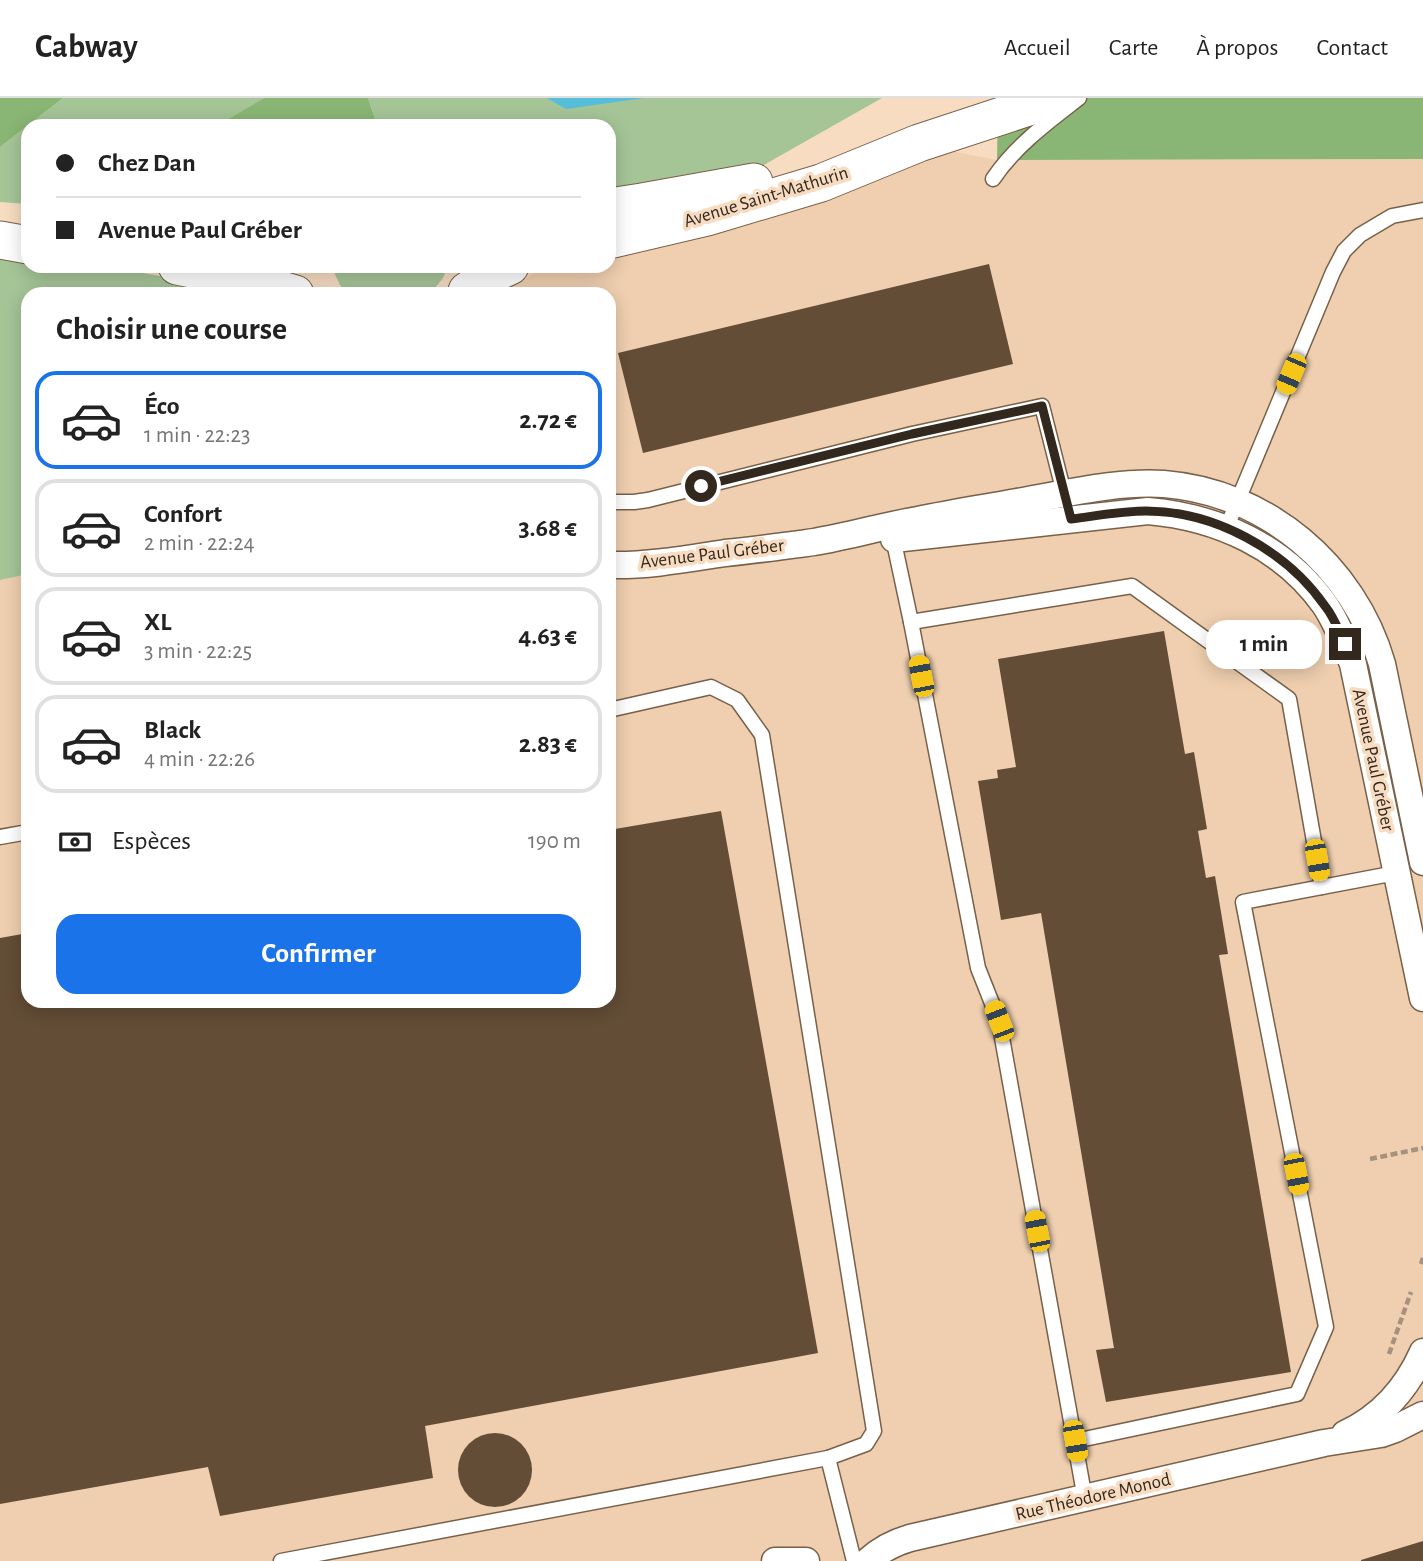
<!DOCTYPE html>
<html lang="fr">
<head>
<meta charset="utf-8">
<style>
  :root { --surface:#fff; --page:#f2f2f2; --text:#222; --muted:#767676; --line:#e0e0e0; --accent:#1a73e8 }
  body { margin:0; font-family:"Alegreya Sans",sans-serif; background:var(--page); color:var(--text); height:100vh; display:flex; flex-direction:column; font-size:26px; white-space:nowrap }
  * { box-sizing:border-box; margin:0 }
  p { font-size:23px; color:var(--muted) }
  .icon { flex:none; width:38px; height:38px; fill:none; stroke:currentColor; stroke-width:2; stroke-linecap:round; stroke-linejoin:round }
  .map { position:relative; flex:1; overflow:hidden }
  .sheet { position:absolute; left:21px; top:189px; width:595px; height:721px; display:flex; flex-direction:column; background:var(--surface); border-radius:21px; box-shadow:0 4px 18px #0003 }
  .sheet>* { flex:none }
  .guide { position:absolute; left:21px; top:21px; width:595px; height:154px; border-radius:21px; box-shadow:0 4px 18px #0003; display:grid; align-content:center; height:154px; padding:0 35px; background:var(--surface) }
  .end { position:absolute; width:32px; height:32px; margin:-16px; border:9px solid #32281e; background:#fff; box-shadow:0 0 0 4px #fff }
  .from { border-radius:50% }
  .bubble { position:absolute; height:49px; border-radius:21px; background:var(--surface); box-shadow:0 4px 18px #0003; font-size:23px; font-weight:700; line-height:49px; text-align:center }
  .car { position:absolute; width:21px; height:42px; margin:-21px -10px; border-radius:9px; box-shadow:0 0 5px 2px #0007; background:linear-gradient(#f5c518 24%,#345 0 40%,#f5c518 0 76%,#345 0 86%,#f5c518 0) }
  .guide b { display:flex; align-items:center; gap:24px; height:66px; font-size:26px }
  .guide b+b { border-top:2px solid var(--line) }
  .guide i { width:18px; height:18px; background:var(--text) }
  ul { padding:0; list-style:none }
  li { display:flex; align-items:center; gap:21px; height:98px; margin:0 14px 10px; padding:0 21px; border:4px solid var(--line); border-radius:21px }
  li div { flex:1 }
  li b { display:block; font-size:26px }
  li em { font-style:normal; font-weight:700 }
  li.active { border-color:var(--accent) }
  li>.icon { width:63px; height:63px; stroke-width:1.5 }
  h2 { padding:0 35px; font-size:32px; line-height:84px }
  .pay { display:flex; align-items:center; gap:18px; height:77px; padding:0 35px; font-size:26px }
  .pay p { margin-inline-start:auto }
  .action { display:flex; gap:14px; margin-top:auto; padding:14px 35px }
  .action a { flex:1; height:80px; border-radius:21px; background:var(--accent); color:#fff; font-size:28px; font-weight:700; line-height:80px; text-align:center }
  header { display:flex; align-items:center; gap:42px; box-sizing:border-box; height:98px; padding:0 35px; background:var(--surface); border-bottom:2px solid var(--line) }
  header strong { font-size:33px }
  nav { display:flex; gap:38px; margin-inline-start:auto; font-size:24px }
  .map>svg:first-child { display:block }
  .built { fill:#efcfaf }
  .green { fill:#a5c597 }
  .forest { fill:#89b674 }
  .water { fill:#55bed9 }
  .building { fill:#634d36 }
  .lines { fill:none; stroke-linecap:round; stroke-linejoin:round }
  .lane-casing { stroke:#786049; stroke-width:17 }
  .street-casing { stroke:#786049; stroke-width:29 }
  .secondary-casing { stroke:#786049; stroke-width:39 }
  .path { stroke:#a5917d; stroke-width:4.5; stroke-dasharray:7 3.5; stroke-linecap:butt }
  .lane { stroke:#fff; stroke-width:14 }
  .street { stroke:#fff; stroke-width:26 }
  .secondary { stroke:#fff; stroke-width:37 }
  .route { stroke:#32281e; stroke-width:9 }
  .labels { text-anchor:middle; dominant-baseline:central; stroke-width:7; stroke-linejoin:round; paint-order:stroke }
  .street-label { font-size:19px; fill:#32281e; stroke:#f7dcc1 }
</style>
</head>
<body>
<header>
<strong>Cabway</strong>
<nav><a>Accueil</a><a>Carte</a><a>À propos</a><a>Contact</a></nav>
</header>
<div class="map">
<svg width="1423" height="1463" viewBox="0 0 1423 1463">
  <rect width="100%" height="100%" fill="#f7dcc1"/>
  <path class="built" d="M951 53 997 62 1423 61V1463H0V482L28 476V903H609V196H501L536 174 562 168H609V157Z"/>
  <g class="green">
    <path d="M63 0H264L216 28H28V106L0 104V49Z"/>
    <path d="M368 0H882L753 73 609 91V28H415L412 25 376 24Z"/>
    <path d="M0 150 28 155V168H103L263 196H28V476L0 482Z"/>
    <path d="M331 168H448L443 180 430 196H349L340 187Z"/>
  </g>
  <g class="forest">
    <path d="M0 0H63L0 49Z"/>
    <path d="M264 0H368L376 24 370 28H216Z"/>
    <path d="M998 0H1423V61L997 62Z"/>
  </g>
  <path class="water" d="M547 0H644L566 11Z"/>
  <g class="building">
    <path d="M989 166 1013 266 643 355 618 255Z"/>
    <path d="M1164 533 1185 656 1194 654 1207 731 1198 733 1206 780 1215 778 1228 856 1219 857 1291 1274 1106 1304 1096 1252 1114 1250 1041 815 1001 822 978 683 998 680 997 672 1016 669 998 561Z"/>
    <path d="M721 713 818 1255 425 1328 433 1380 220 1418 208 1369 0 1406V840L28 835V903H609V732Z"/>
    <circle cx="495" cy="1372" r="37"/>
    <path d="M1423 1443V1463H1361V1462Z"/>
  </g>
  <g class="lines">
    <defs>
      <g id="lane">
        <path d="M993 81C1015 48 1048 24 1079 0"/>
        <path d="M609 404H634L648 402 912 336 1042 308 1065 399"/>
        <path d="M1226 431 1333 174 1344 153 1360 137 1392 118 1423 112"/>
        <path d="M892 435 911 524 978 870 999 923 1085 1401"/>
        <path d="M911 524 1132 488 1289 601 1322 789"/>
        <path d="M609 612 711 589 737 602 762 637 874 1333 866 1346 828 1360"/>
        <path d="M0 739 28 734"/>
        <path d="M1075 1343 1297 1296 1326 1229 1243 804 1401 774"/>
        <path d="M281 1463 828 1360 854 1463"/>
      </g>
      <g id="street">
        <path d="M894 441 1148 413C1218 419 1284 449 1325 507 1337 525 1345 546 1353 566L1423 900"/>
        <path d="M609 467C648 468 686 461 725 455 755 452 784 448 814 444 849 438 883 428 918 422 951 415 984 410 1017 404 1065 396 1115 383 1164 386 1266 394 1354 468 1382 566L1423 764"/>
        <path d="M1345 1336C1382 1319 1407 1290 1423 1254"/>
        <path d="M775 1463H806"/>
        <path d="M868 1463C881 1451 893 1445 910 1440L1324 1345 1381 1336 1395 1331 1423 1317"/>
      </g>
      <g id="secondary">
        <path d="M609 109 642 104 754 84"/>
        <path d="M0 142 28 147"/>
        <path d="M609 142 707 119 821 85 919 45 1056 0"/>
        <path d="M177 168 251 183 295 196"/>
        <path d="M467 193 497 174 510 168"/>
      </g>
    </defs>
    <use href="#lane" class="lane-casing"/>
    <use href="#street" class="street-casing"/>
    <use href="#secondary" class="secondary-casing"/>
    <g class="path">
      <path d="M1370 1061 1423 1050"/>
      <path d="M1421 1166 1423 1160"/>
      <path d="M1389 1256 1411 1194"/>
    </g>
    <use href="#lane" class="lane"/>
    <use href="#street" class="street"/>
    <use href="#secondary" class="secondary"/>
  </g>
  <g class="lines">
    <path class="route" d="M701 388 912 336 1042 308 1071 421C1096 418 1121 413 1146 413 1214 413 1286 452 1325 508 1334 519 1339 533 1345 546"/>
  </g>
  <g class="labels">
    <g class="street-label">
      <text transform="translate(766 99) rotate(-17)">Avenue Saint-Mathurin</text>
      <text transform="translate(712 456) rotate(-7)">Avenue Paul Gréber</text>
      <text transform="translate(1373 662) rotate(78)">Avenue Paul Gréber</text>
      <text transform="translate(1093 1399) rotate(-13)">Rue Théodore Monod</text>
    </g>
  </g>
</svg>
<i class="end from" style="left:701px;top:388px"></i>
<i class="end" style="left:1345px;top:546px"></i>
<div class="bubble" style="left:1206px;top:522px;width:116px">1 min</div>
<i class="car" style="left:1291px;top:276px;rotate:203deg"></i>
<i class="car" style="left:921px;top:578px;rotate:349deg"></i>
<i class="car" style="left:1317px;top:762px;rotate:170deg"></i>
<i class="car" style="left:999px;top:923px;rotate:339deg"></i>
<i class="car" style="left:1296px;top:1076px;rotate:169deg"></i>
<i class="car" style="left:1037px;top:1133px;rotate:349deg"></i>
<i class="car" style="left:1075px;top:1343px;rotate:170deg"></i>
<div class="guide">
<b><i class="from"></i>Chez Dan</b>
<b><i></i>Avenue Paul Gréber</b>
</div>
<section class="sheet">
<h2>Choisir une course</h2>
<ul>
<li class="active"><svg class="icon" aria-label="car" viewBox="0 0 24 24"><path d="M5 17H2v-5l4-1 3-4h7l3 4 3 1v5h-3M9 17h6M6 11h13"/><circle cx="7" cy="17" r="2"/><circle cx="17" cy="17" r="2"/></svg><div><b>Éco</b><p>1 min · 22:23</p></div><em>2.72 €</em></li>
<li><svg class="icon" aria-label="car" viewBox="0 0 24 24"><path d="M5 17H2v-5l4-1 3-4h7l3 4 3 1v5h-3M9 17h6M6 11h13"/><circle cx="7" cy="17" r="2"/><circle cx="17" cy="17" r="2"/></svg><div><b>Confort</b><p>2 min · 22:24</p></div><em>3.68 €</em></li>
<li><svg class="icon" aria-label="car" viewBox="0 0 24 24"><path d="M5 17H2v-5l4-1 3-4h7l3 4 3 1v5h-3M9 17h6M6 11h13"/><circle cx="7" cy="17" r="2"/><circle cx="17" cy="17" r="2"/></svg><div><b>XL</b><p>3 min · 22:25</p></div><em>4.63 €</em></li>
<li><svg class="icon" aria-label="car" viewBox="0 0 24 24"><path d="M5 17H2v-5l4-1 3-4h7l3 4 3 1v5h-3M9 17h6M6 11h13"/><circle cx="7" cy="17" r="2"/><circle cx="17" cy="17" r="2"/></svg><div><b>Black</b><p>4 min · 22:26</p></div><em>2.83 €</em></li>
</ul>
<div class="pay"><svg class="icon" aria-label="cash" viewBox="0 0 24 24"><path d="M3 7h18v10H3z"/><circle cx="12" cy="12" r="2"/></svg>Espèces<p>190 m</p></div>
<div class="action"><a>Confirmer</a></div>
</section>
</div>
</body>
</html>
